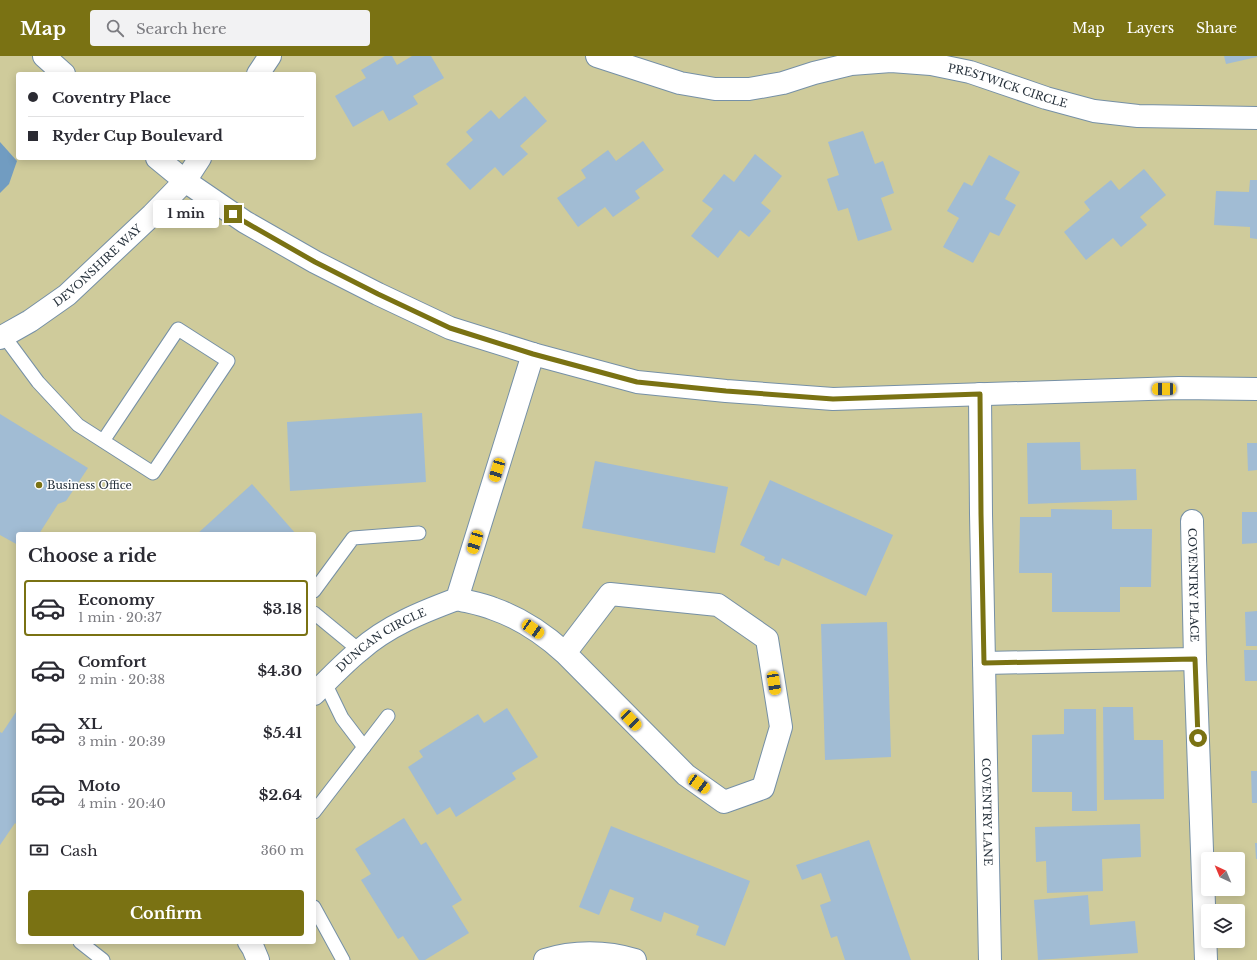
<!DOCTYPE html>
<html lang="en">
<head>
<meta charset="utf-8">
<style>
  :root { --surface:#fff; --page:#f2f2f3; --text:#2b2b33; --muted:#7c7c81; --line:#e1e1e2; --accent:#7a7213 }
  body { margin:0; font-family:"Libre Baskerville",serif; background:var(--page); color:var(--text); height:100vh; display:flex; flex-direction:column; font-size:15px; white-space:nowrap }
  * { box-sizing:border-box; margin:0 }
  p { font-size:13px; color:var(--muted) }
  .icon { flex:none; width:22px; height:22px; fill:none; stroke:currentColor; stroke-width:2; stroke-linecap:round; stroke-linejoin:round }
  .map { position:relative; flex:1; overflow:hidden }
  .sheet { position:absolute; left:16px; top:476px; width:300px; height:412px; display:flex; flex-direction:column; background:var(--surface); border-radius:4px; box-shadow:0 2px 10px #0003 }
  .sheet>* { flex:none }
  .hud { position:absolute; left:16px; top:16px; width:300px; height:88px; border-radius:4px; box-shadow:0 2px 10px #0003; display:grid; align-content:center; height:88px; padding:0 12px; background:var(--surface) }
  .needle { width:26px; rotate:316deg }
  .fabs { position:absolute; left:1201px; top:796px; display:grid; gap:8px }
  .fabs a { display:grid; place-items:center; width:44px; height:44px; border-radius:4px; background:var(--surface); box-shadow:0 2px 10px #0003; font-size:20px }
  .end { position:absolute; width:18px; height:18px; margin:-9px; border:5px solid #7a7213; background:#fff; box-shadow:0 0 0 2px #fff }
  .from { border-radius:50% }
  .bubble { position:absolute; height:28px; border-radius:4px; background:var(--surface); box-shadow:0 2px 10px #0003; font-size:13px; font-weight:800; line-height:28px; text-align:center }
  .car { position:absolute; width:12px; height:24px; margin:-12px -6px; border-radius:5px; box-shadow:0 0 3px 1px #0007; background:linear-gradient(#f5c518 24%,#345 0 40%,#f5c518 0 76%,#345 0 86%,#f5c518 0) }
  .hud b { display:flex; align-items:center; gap:14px; height:38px; font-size:15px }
  .hud b+b { border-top:1px solid var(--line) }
  .hud i { width:10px; height:10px; background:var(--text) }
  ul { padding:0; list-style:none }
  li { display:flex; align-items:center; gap:12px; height:56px; margin:0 8px 6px; padding:0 4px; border:2px solid transparent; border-radius:4px }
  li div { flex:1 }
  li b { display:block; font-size:15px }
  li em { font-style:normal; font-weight:800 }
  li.active { border-color:var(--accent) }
  li>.icon { width:36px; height:36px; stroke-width:1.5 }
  h2 { padding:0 12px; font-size:18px; line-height:48px }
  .pay { display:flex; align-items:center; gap:10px; height:44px; padding:0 12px; font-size:15px }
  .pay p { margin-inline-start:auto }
  .action { display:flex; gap:8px; margin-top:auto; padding:8px 12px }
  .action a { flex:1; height:46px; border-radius:4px; background:var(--accent); color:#fff; font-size:16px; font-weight:800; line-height:46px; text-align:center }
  header { display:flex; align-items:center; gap:24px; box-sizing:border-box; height:56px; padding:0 20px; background:var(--accent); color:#fff }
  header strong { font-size:19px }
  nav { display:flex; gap:22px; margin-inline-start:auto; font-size:14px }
  .search { width:280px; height:36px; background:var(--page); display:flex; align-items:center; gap:10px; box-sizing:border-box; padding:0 14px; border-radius:4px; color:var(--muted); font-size:15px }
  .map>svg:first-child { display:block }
  .green { fill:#cfcb9b; fill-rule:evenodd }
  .water { fill:#719cc1 }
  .building { fill:#a1bcd4 }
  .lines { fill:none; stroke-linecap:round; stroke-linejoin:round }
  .lane-casing { stroke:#7690a6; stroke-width:15 }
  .street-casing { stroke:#7690a6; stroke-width:24 }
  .lane { stroke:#fff; stroke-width:13 }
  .street { stroke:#fff; stroke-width:22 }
  .route { stroke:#7a7213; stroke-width:5 }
  .poi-dot { fill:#7a7213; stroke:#fff; stroke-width:1.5 }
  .labels { text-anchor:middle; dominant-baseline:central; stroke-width:3; stroke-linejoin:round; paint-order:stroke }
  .street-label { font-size:11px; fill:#27323c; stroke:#fff }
  .poi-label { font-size:11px; fill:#27323c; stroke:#fff; text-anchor:start }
</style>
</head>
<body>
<header>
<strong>Map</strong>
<div class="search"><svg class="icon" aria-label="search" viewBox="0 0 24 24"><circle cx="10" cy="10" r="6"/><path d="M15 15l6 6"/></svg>Search here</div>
<nav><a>Map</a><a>Layers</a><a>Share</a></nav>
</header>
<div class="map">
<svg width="1257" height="904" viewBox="0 0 1257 904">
  <rect width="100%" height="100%" fill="#e6f2fc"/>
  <path class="green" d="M0 0H1257V904H0ZM18 18H314V102H18ZM18 478H314V886H18ZM1208 803H1238V833H1208ZM1208 855H1238V885H1208Z"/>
  <path class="water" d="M0 86 17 105 9 128 0 137Z"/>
  <g class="building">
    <path d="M385 0H392L397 9 412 0H431L444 22 413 40 418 48 389 65 383 54 353 71 335 40 366 22 361 14Z"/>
    <path d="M1224 0H1257V1L1226 8Z"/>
    <path d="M525 40 547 65 520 90 528 98 503 120 495 111 470 134 446 108 473 84 466 76 491 54 499 63Z"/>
    <path d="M863 75 875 108 883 105 894 137 881 142 892 174 858 185 848 152 838 155 827 123 839 119 828 86Z"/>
    <path d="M643 85 664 114 635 135 640 142 613 161 605 151 578 171 557 142 586 122 581 114 608 94 616 105Z"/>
    <path d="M755 98 782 120 761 147 771 155 749 181 740 174 718 202 691 180 713 153 702 145 724 118 734 126Z"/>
    <path d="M989 99 1020 116 1005 143 1016 149 999 180 990 176 973 207 943 191 959 162 947 155 964 126 972 130Z"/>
    <path d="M1144 113 1166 139 1140 161 1147 169 1121 191 1113 182 1086 204 1064 176 1090 154 1084 146 1111 124 1119 134Z"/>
    <path d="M1250 124H1257V183L1250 182V171L1214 169 1216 135 1249 136Z"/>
    <path d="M422 357 426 426 290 435 287 366Z"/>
    <path d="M0 358 88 412 66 445 58 448 39 478H18V489L0 479Z"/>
    <path d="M1080 386 1081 414 1136 413 1137 444 1028 448 1027 387Z"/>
    <path d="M1247 387H1257V414L1248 415Z"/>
    <path d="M595 405 728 431 715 497 582 472Z"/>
    <path d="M770 424 893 479 866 540 782 502 779 510 764 504 765 501 740 489Z"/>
    <path d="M252 428 296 478H197Z"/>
    <path d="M1051 453 1112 454V473H1152L1151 531H1120V556H1052V517H1019L1020 461H1051Z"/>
    <path d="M1242 456H1257V487L1242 488Z"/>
    <path d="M1257 555V590H1246L1245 556Z"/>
    <path d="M887 566 891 701 825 704 821 568Z"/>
    <path d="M1244 594H1257V625H1245Z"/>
    <path d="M1103 651H1133L1134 684H1163L1164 743 1104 744Z"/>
    <path d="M507 652 538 701 512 717 516 723 456 761 450 751 437 759 408 711 423 701 419 695 478 658 484 667Z"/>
    <path d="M18 653V770L15 767 0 789V676L2 677Z"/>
    <path d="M1064 653H1096L1097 755H1072V736H1032V679L1064 678Z"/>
    <path d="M1251 715H1257V747H1252Z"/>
    <path d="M404 762 421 789 426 786 462 844 452 850 469 877 425 904H419L403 880 398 883 361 824 371 818 355 793Z"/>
    <path d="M1140 768 1141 801 1102 803 1103 835 1047 837 1046 805 1036 806 1035 771Z"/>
    <path d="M611 770 750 825 725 890 696 879 699 870 664 856 661 866 630 854 634 842 610 833 599 859 579 851Z"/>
    <path d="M869 784 911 904H845L837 880 831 882 820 849 831 845 821 817 802 824 796 809Z"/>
    <path d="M1255 787H1257V803H1256Z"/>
    <path d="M1088 839 1090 869 1135 865 1138 897 1038 904 1034 844Z"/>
  </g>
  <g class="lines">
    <defs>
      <g id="lane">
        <path d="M4 280 38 326 78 369 153 417 228 305 178 273 103 385"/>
        <path d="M314 535 353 482 419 477"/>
        <path d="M314 557 359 594"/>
        <path d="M325 627 342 662 364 691"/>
        <path d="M314 756 388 660"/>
        <path d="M314 851 343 904"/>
        <path d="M80 886 103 904"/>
      </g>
      <g id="street">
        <path d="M44 0 64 18"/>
        <path id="s1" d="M597 0 680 27 715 33H749L783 27 814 17 851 8 891 5 931 8 970 16 1046 42 1094 55 1138 60 1257 62"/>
        <path d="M258 18 270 0"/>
        <path d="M157 102 185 125 245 166 315 206 378 238 450 272 533 298 637 326 726 335 833 343 1179 332 1257 333"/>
        <path id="s2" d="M0 282 30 265 67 239 152 159 185 125 200 102"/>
        <path id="s3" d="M980 338 981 458 990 904"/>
        <path id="s4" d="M1192 465 1195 603 1206 904"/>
        <path d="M457 543C469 546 482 548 494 553 520 562 544 578 565 597L686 719 724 746 763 732 781 671 767 583 718 549 610 538 565 597"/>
        <path d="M984 607 1195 603"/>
        <path id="s5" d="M314 638C329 623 343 608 359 595 387 570 422 556 457 543L533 298"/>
        <path d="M249 886 253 892 258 904"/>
        <path d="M545 904C573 895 606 895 635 904"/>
      </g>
    </defs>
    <use href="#lane" class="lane-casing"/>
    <use href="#street" class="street-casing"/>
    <use href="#lane" class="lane"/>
    <use href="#street" class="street"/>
  </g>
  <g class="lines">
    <path class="route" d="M233 158 245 166 315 206 378 238 450 272 533 298 637 326 726 335 833 343 980 338 981 458 984 607 1195 603 1198 682"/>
  </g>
  <circle class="poi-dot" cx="39" cy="429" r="4"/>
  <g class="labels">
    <g class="street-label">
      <text stroke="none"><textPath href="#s1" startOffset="422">PRESTWICK CIRCLE</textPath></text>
      <text stroke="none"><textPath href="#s2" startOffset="122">DEVONSHIRE WAY</textPath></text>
      <text stroke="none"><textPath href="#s4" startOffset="64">COVENTRY PLACE</textPath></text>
      <text stroke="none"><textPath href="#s5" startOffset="87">DUNCAN CIRCLE</textPath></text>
      <text stroke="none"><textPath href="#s3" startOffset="418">COVENTRY LANE</textPath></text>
    </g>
    <g class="poi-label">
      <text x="47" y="429">Business Office</text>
    </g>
  </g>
</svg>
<div class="fabs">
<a><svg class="needle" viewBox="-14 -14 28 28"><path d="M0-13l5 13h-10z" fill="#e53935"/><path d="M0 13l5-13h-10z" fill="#7c7c81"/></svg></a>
<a><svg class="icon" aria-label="layers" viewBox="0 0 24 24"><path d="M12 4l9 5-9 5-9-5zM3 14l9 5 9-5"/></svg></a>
</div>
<i class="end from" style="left:1198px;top:682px"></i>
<i class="end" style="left:233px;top:158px"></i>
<div class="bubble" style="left:153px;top:144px;width:66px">1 min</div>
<i class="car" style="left:1164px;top:333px;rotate:269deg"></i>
<i class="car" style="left:497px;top:414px;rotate:197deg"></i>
<i class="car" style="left:475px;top:486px;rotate:197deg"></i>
<i class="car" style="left:533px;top:573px;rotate:124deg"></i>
<i class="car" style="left:774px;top:627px;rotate:171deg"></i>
<i class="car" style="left:631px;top:664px;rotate:136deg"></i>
<i class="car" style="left:699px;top:728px;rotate:125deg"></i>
<div class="hud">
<b><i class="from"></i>Coventry Place</b>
<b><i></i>Ryder Cup Boulevard</b>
</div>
<section class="sheet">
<h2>Choose a ride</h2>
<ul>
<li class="active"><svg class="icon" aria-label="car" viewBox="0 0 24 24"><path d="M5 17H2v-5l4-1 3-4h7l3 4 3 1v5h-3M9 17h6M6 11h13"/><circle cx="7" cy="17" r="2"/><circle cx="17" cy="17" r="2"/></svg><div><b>Economy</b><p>1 min · 20:37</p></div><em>$3.18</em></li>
<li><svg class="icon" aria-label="car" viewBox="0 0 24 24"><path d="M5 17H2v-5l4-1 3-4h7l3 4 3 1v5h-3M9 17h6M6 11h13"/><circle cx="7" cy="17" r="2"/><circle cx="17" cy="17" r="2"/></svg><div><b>Comfort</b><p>2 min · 20:38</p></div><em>$4.30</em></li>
<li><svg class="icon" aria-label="car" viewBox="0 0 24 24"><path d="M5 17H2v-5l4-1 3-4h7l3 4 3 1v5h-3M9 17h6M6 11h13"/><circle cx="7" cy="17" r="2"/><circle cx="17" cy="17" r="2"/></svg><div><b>XL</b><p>3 min · 20:39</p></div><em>$5.41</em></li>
<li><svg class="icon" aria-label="car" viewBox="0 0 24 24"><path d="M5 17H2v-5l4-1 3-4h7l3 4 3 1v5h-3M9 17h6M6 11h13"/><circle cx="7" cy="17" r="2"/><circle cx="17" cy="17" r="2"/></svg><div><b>Moto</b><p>4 min · 20:40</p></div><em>$2.64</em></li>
</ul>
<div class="pay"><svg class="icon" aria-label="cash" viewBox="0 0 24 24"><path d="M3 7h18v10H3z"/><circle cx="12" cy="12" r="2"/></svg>Cash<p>360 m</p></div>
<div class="action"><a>Confirm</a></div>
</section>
</div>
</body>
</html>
